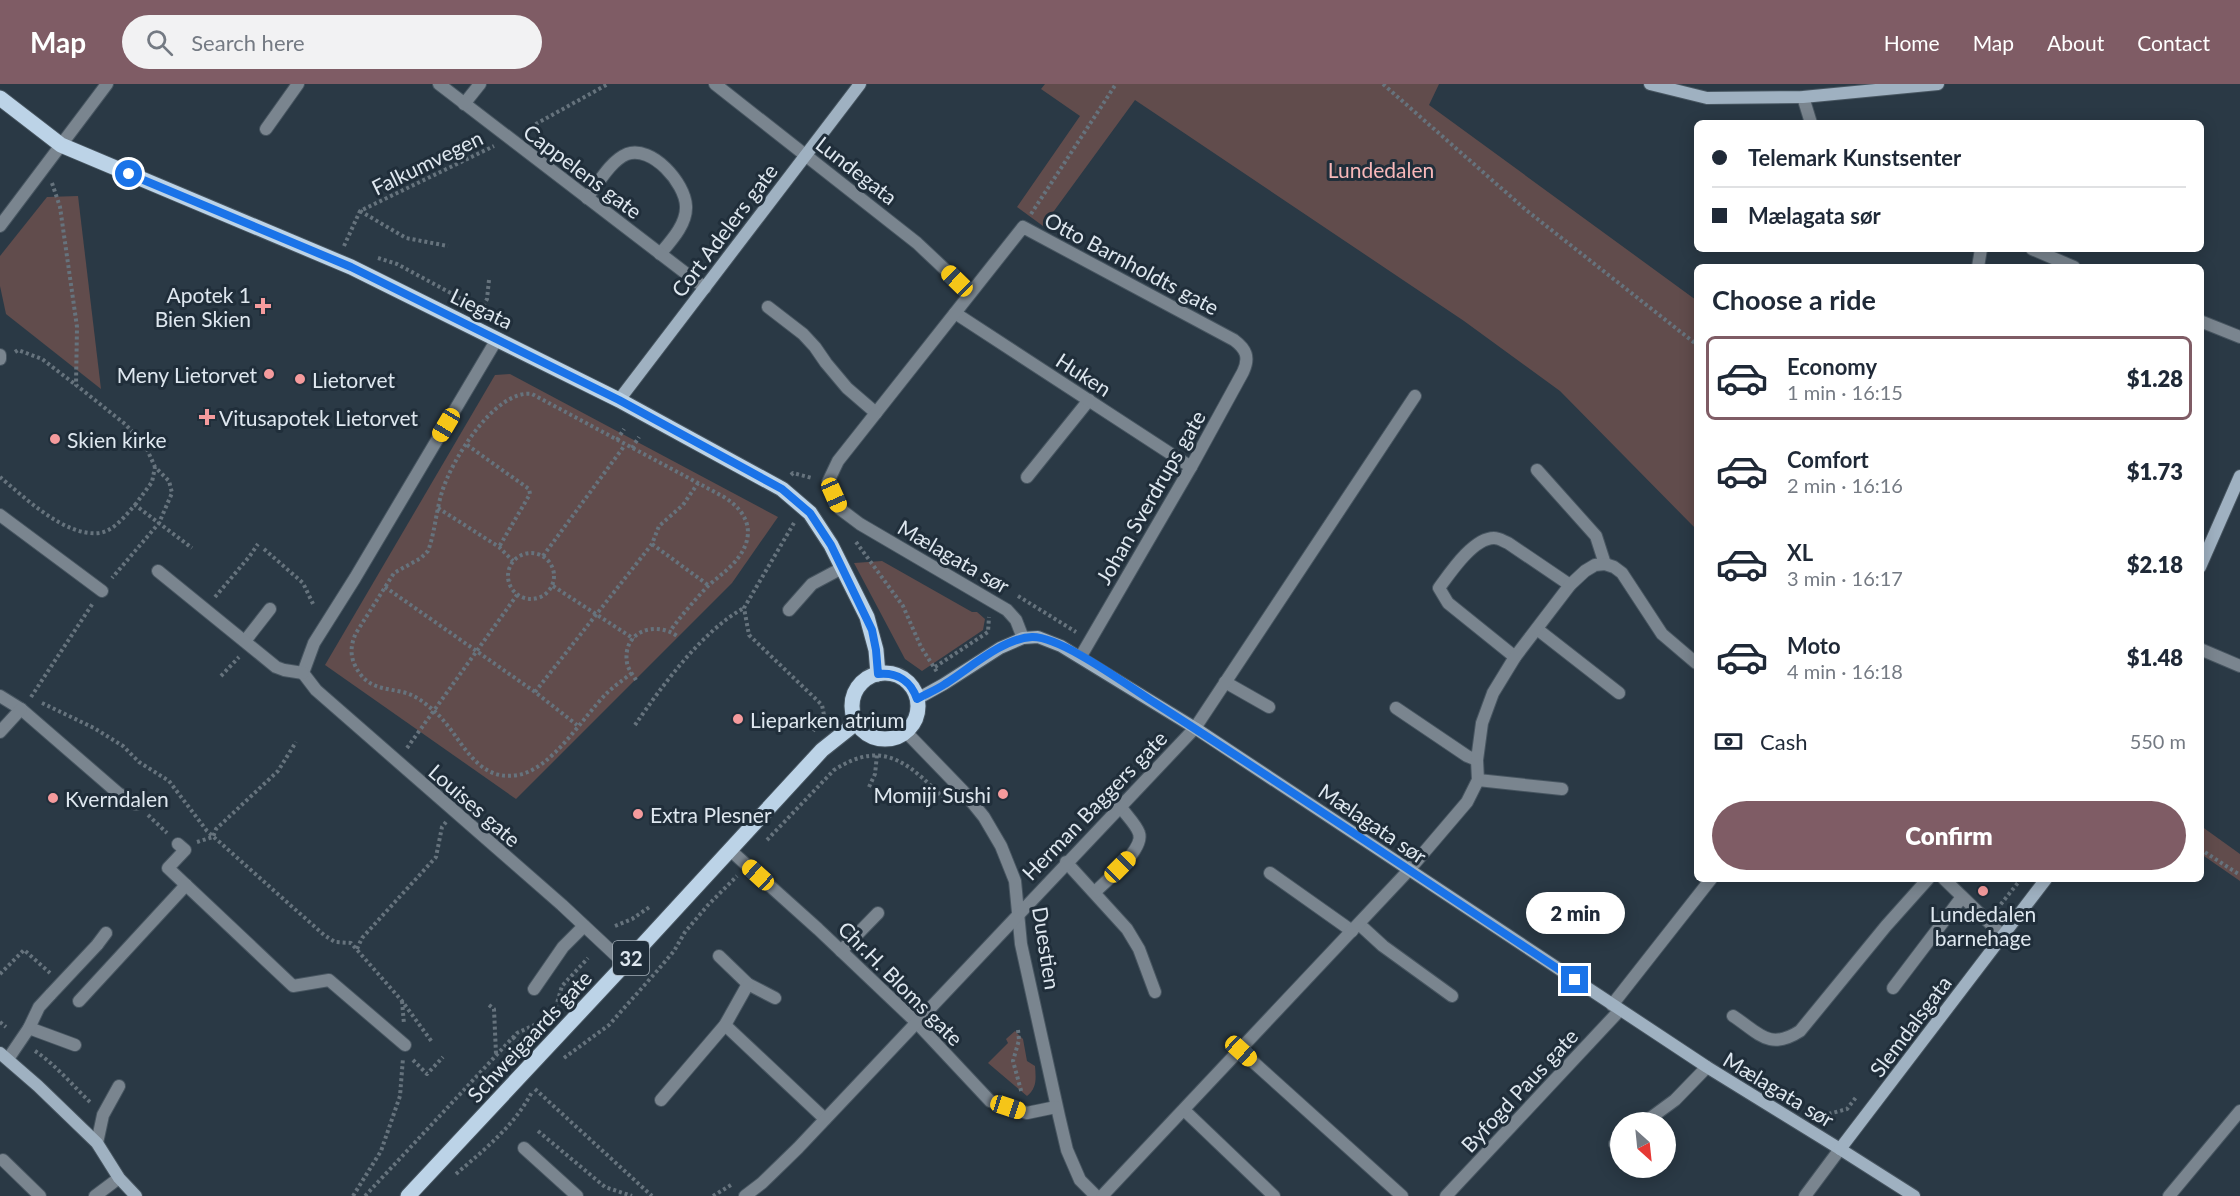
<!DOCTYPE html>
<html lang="en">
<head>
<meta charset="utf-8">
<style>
  :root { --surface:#fff; --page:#f2f2f3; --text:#1f2937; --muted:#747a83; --line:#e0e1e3; --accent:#7f5c65 }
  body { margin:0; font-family:Lato,sans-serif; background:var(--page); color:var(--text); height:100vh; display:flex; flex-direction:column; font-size:22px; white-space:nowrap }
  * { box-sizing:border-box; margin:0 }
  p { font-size:20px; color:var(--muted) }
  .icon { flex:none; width:33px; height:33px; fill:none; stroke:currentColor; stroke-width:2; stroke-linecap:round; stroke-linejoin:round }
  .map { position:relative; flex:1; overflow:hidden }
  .side { position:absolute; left:1694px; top:180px; width:510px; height:618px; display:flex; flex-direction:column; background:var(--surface); border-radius:9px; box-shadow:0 3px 15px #0003 }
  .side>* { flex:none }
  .banner { position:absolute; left:1694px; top:36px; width:510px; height:132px; border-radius:9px; box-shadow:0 3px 15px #0003; display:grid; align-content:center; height:132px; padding:0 18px; background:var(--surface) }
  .needle { width:39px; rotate:153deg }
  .fabs { position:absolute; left:1610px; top:1028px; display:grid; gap:12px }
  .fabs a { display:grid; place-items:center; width:66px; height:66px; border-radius:50%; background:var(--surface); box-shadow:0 3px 15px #0003; font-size:30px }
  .end { position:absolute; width:27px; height:27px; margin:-14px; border:8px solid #1a73e8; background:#fff; box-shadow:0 0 0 3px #fff }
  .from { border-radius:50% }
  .bubble { position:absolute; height:42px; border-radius:21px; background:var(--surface); box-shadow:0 3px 15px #0003; font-size:20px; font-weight:800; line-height:42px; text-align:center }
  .car { position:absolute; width:18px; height:36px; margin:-18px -9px; border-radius:8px; box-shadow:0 0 4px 2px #0007; background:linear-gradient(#f5c518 24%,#345 0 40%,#f5c518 0 76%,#345 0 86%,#f5c518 0) }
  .banner b { display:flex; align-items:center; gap:21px; height:57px; font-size:22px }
  .banner b+b { border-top:2px solid var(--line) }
  .banner i { width:15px; height:15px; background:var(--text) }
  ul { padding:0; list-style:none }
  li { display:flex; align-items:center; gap:18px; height:84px; margin:0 12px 9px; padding:0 6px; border:3px solid transparent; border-radius:9px }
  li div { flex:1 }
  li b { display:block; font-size:22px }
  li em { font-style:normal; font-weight:800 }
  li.current { border-color:var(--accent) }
  li>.icon { width:54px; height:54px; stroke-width:1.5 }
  h2 { padding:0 18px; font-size:27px; line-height:72px }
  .pay { display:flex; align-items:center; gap:15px; height:66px; padding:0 18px; font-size:22px }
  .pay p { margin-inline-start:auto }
  .button { display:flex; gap:12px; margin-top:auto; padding:12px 18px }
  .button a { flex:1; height:69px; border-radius:36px; background:var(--accent); color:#fff; font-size:24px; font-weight:800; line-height:69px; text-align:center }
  header { display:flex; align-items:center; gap:36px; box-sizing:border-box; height:84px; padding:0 30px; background:var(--accent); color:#fff }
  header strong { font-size:28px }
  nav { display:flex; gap:33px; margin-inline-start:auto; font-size:21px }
  .search { width:420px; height:54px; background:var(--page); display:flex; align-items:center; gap:15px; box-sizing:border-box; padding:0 21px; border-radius:33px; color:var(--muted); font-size:22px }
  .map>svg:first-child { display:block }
  .green { fill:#614c4c }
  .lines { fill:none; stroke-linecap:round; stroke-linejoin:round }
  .lane-casing { stroke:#475560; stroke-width:14 }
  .street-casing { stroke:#475560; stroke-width:14 }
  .secondary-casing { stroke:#475560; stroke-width:14 }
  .primary-casing { stroke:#475560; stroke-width:17 }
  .path { stroke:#66737d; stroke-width:4; stroke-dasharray:3 3; stroke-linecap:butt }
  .lane { stroke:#7a858f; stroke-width:12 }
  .street { stroke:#7a858f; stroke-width:12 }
  .secondary { stroke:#9fb1c1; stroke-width:12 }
  .primary { stroke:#bcd3e7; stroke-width:15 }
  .lane-bridge-casing { stroke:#475560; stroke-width:14; stroke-linecap:butt }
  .lane-bridge { stroke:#7a858f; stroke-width:12 }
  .route { stroke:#1a73e8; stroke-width:8 }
  .poi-dot { fill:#f59b9d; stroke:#202e3a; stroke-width:2 }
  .labels { text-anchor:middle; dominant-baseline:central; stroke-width:6; stroke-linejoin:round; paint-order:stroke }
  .shield { fill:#202e3a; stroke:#a5b0b9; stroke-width:1.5 }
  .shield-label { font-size:20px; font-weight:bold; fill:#dee7ef }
  .street-label { font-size:21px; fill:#dee7ef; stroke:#202e3a }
  .park-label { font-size:21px; fill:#f8b8b9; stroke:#202e3a }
  .poi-label { font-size:21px; fill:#dee7ef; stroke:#202e3a; text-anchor:start }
</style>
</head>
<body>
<header>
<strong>Map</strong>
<div class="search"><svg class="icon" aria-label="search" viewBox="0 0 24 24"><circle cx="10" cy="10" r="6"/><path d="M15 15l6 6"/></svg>Search here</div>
<nav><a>Home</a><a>Map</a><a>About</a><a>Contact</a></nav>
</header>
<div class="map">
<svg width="2240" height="1112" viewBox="0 0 2240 1112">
  <rect width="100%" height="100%" fill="#2a3945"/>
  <g class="green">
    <path d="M1045 0H1439L1429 21 1696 216V445L1560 307 1464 237 1135 16 1043 142 1017 123 1080 32 1041 5Z"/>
    <path d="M78 112 101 305 6 230 0 202V172L47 113Z"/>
    <path d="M510 290 778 433 732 499 516 715 325 581 495 291Z"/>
    <path d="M882 477 972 528H977L985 535 983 546 922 587 905 575 854 479Z"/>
    <path d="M2201 742 2240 770V797L2201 770Z"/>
    <path d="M1015 947 1023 955 1027 977 1035 982C1036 995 1037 1004 1027 1012L988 979 1008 959 1006 955Z"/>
  </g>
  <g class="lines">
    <defs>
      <g id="lane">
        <path d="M266 45 298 0"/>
        <path d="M587 114C598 100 610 77 627 70 652 61 685 99 686 122 687 140 671 157 660 170"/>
        <path d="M1978 183 1981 165"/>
        <path d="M768 223 803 250 815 263 826 279 847 304 876 329"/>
        <path d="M0 271V275"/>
        <path d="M1537 386 1596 452 1605 480"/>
        <path d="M1027 393 1089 316"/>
        <path d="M789 526 812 500 842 484"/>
        <path d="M1537 545 1619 609"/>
        <path d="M245 557 270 525"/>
        <path d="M1515 573 1448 519 1439 504C1450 489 1473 454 1494 454 1499 454 1503 457 1508 459L1570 501"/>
        <path d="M1225 598 1269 623"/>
        <path d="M1396 624 1467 672 1477 676"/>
        <path d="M1478 696 1562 705"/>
        <path d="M1066 778 1127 845 1139 865 1155 908"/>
        <path d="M1270 789 1352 847"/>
        <path d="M1095 808C1106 797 1145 765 1139 749 1136 740 1125 730 1120 722"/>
        <path d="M1359 840 1383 862 1452 912"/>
        <path d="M97 861 106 849"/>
        <path d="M841 867 878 829"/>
        <path d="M1893 904 1962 813"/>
        <path d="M534 905 563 863 584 842"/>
        <path d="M1733 932C1759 949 1769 967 1800 947L1886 842 1928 795"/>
        <path d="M29 944 75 961"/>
        <path d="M8 975 29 944 39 923 51 910"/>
        <path d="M1645 1038 1675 1016 1707 983"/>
        <path d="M97 1059 103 1031 119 1002"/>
        <path d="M1615 1060 1620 1056"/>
        <path d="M3 1076 40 1112"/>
        <path d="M95 1112 119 1094"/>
      </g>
      <g id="street">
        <path d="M439 0 705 204"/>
        <path d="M715 0 917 159 970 209"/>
        <path d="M1803 13 1811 39"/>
        <path d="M464 20 480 0"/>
        <path d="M0 142 107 0"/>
        <path d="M2032 165 2074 183"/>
        <path d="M955 229 1191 383"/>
        <path d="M2200 237 2240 253"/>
        <path d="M497 255 355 494 314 559 303 589 316 606 562 821 625 880"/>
        <path d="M0 431 102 507"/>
        <path d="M158 487 276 583 284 586 303 589"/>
        <path d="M1023 554 1016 536 1007 526 860 440 840 425 828 398 838 377 1023 143 1234 256C1246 265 1250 273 1243 288L1191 383 1081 572"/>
        <path d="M2200 565 2240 582"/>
        <path d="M0 612 21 625 118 709 136 720"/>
        <path d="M0 648 21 625"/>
        <path d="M906 648 963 707 984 733 1001 762 1015 797 1021 860 1059 1032 1067 1066 1080 1096 1096 1112"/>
        <path d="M178 760 185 766 168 784 293 902 329 896 405 961"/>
        <path d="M730 766 818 845 916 938 990 1017 1027 1029 1056 1023"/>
        <path d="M1944 795 2003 852"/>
        <path d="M719 872 748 900 775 914"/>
        <path d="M79 917 186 801"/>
        <path d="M1612 921 1711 795"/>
        <path d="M725 941 825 1035"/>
        <path d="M1241 967 1402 1112"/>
        <path d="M661 1016 725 941 748 900"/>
        <path d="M1184 1026 1274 1112"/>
        <path d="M524 1064 577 1112"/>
        <path d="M745 1112 762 1099 798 1064 1195 644 1415 312"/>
        <path d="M1102 1112 1409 786 1467 718 1478 696 1477 676 1482 639 1493 609 1515 573 1570 501 1585 487 1595 481 1605 480 1614 483 1622 489 1662 550 1696 579"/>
        <path d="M1446 1112 1620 926"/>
        <path d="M1805 1112 1840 1065"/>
        <path d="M2169 1112 2240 1027"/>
      </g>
      <g id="secondary">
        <path d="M1650 0 1707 14 1803 13 1938 0"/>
        <path d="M619 316 860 0"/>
        <path d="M2200 483 2240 392"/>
        <path d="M917 615 944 600 1000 564 1023 554 1038 553 1061 562 1195 644 1707 983 1840 1065 1914 1112"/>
        <path d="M0 969 38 1002 97 1059 119 1094 136 1112"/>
        <path d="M1840 1065 2046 795"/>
      </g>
      <g id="primary">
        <path d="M0 14 61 61 351 183 619 316 782 405 810 429 831 461 867 533 876 566 878 590"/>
        <circle cx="885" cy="622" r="33"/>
        <path d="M408 1112 625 880 822 666 856 639"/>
      </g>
    </defs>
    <use href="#lane" class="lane-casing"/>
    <use href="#street" class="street-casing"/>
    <use href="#secondary" class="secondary-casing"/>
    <use href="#primary" class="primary-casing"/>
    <g class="path">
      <path d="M1383 0 1526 126 1696 260"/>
      <path d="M525 46 608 0"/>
      <path d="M52 99 60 123 77 243 76 301 125 340 145 361 155 383 169 397 172 409 159 439 112 494"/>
      <path d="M360 127 406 154 448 162"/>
      <path d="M1031 130 1116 0"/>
      <path d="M344 162 360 127 494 62"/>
      <path d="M378 174 397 180 473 221"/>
      <path d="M480 225 481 226 487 215 489 196"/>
      <path d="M15 268 18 266 42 275 76 301"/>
      <path d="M617 356 624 345"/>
      <path d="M467 361 529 405 530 410 499 463"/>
      <path d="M632 364 639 353"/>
      <path d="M791 391 793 389 812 394"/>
      <path d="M0 393C24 413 65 453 99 449 114 447 125 432 135 421L192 464"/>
      <path d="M135 421 152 398 155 383"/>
      <path d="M2200 423 2203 424"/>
      <path d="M438 424 499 463 513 477"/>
      <path d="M794 439 744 524 749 551 822 621 824 631 828 636"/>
      <path d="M856 458 903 522 921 563 937 588"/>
      <path d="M652 460 708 501"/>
      <path d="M264 465 303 499 314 522"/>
      <circle cx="531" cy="492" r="23"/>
      <path d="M543 472 625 361"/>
      <path d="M952 472 976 486"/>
      <path d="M553 502 634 555"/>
      <path d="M385 503 535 608 577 641"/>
      <path d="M1018 512 1076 548"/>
      <path d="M215 513 249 473 258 460"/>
      <path d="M935 583 988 548 989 533"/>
      <path d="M632 589C623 596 614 602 607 609 582 634 552 685 518 691 473 699 461 649 433 626 425 619 416 612 406 609 389 604 373 606 361 591 350 577 349 564 356 549L394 489 421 474 428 467C435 448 436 427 442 408 451 377 495 305 532 310L724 413C753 431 756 457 731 482 723 490 714 496 706 504 693 518 681 532 670 547"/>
      <path d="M221 592 239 573"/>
      <path d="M636 596C633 591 628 585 627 579 622 548 654 536 677 552"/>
      <path d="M535 608 652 460 659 442 683 421 698 399"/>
      <path d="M31 613 93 519"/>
      <path d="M42 619 94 644 123 662 139 678 169 697 207 747 324 851 335 858 351 859 402 917 432 958"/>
      <path d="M635 641C662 602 702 547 744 524"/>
      <path d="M813 647 824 631"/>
      <path d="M407 664 517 511"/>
      <path d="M869 703 875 690 877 671"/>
      <path d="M148 731 167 749"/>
      <path d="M767 756 834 686C887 652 912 684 949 719"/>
      <path d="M197 758 213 753 216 745 278 687 296 658"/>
      <path d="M2200 765 2240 791"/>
      <path d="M1997 825 2021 795"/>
      <path d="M615 842 632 835 651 822"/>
      <path d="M357 865 362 854 436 773 442 743 446 738"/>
      <path d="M0 890 24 866 50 889"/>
      <path d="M402 917 404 940"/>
      <path d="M489 921 494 925 496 970"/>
      <path d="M0 938 6 943"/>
      <path d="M1018 946 1019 956 1013 977 1022 1010"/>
      <path d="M513 953 523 963"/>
      <path d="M35 967C55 980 73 1002 91 1019"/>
      <path d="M564 974 609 941 657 887 674 867 685 848 708 821 737 792"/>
      <path d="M413 976 427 990 443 973"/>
      <path d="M535 1005 652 1112"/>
      <path d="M1817 1033 1847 1025 1857 1012"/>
      <path d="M538 1047 605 1103 632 1112"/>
      <path d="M456 1090C485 1065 514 1042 532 1008"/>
      <path d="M353 1112 381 1067 400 1012 403 974"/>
      <path d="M365 1112 517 949 541 938 555 926 562 902 588 874"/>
      <path d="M713 1112 731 1101 732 1103"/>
    </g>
    <use href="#lane" class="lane"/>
    <use href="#street" class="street"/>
    <use href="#secondary" class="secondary"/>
    <use href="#primary" class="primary"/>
    <defs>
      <path id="lane-bridge" d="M51 910 97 861"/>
    </defs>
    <use href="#lane-bridge" class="lane-bridge-casing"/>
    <use href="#lane-bridge" class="lane-bridge"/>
  </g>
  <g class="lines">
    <path class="route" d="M129 90 351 183 619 316 782 405 810 429 831 461 872 546 876 566 878 590C897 588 911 597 917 615 926 610 936 606 945 600 969 585 1003 554 1032 553 1061 552 1128 602 1155 619 1296 709 1435 804 1575 896"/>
  </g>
  <g class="poi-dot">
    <path d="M260 213h6v6h6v6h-6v6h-6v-6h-6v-6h6z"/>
    <circle cx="269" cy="290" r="6"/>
    <circle cx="300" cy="295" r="6"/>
    <path d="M204 324h6v6h6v6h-6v6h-6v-6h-6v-6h6z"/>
    <circle cx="55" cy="355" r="6"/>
    <circle cx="738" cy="635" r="6"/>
    <circle cx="1003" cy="710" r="6"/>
    <circle cx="53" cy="714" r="6"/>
    <circle cx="638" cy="730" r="6"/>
    <circle cx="1983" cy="807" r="6"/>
  </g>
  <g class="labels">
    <rect class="shield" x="613" y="857" width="36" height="34" rx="4.5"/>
    <g class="shield-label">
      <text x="631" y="874">32</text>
    </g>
    <g class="street-label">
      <text transform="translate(427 78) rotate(-26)">Falkumvegen</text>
      <text transform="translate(857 86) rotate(38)">Lundegata</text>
      <text transform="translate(583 87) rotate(37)">Cappelens gate</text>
      <text transform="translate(724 146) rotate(-53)">Cort Adelers gate</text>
      <text transform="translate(1132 179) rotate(28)">Otto Barnholdts gate</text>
      <text transform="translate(482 224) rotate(26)">Liegata</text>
      <text transform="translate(1084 290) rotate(33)">Huken</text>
      <text transform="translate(1150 413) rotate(-60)">Johan Sverdrups gate</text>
      <text transform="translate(954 472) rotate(30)">Mælagata sør</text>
      <text transform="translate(475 721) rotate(41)">Louises gate</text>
      <text transform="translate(1094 721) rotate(-46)">Herman Baggers gate</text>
      <text transform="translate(1373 739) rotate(34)">Mælagata sør</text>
      <text transform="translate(1047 864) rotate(81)">Duestien</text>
      <text transform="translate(901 899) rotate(45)">Chr.H. Bloms gate</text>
      <text transform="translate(1910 942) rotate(-53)">Slemdalsgata</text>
      <text transform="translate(529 952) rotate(-47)">Schweigaards gate</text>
      <text transform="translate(1779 1005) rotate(31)">Mælagata sør</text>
      <text transform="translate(1519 1006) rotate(-47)">Byfogd Paus gate</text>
    </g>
    <g class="park-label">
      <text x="1381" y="85">Lundedalen</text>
    </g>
    <g class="poi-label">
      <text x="251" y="210" text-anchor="end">Apotek 1<tspan x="251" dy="24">Bien Skien</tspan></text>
      <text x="257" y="290" text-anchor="end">Meny Lietorvet</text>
      <text x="312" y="295">Lietorvet</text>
      <text x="219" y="333">Vitusapotek Lietorvet</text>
      <text x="67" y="355">Skien kirke</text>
      <text x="750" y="635">Lieparken atrium</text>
      <text x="991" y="710" text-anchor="end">Momiji Sushi</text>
      <text x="65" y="714">Kverndalen</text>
      <text x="650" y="730">Extra Plesner</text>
      <text x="1983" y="829" text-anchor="middle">Lundedalen<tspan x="1983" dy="24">barnehage</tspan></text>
    </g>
  </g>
</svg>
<div class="fabs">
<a><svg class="needle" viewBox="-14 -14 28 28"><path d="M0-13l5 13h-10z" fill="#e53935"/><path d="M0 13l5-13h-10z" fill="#747a83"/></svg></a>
</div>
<i class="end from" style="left:129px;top:90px"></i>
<i class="end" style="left:1575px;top:896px"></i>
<div class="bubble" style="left:1526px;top:808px;width:99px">2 min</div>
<i class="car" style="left:957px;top:197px;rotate:314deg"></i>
<i class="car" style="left:446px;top:341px;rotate:211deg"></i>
<i class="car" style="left:834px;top:411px;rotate:156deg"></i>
<i class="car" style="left:1120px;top:783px;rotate:45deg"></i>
<i class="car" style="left:758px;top:791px;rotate:312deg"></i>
<i class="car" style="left:1241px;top:967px;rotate:132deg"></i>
<i class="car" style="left:1008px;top:1023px;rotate:108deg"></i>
<div class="banner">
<b><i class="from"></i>Telemark Kunstsenter</b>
<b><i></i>Mælagata sør</b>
</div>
<section class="side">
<h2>Choose a ride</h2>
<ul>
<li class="current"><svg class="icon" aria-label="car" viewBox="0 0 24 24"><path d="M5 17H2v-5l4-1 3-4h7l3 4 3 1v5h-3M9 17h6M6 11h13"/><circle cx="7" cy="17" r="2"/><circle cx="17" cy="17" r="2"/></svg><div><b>Economy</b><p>1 min · 16:15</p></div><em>$1.28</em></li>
<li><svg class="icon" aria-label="car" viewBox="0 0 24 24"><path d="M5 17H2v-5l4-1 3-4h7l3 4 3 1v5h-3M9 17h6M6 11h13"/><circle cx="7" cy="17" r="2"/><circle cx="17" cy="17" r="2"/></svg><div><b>Comfort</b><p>2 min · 16:16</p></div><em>$1.73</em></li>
<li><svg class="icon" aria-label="car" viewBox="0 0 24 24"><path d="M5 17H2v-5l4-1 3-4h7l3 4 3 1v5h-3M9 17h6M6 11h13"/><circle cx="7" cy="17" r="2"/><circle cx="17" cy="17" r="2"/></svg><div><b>XL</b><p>3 min · 16:17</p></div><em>$2.18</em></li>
<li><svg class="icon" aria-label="car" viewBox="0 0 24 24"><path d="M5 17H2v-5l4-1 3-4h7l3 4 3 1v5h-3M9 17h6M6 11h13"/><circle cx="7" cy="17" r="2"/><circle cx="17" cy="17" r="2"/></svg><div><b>Moto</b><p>4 min · 16:18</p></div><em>$1.48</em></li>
</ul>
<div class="pay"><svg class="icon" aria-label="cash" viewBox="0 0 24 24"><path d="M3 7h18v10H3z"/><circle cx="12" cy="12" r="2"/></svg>Cash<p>550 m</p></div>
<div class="button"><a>Confirm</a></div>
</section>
</div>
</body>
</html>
